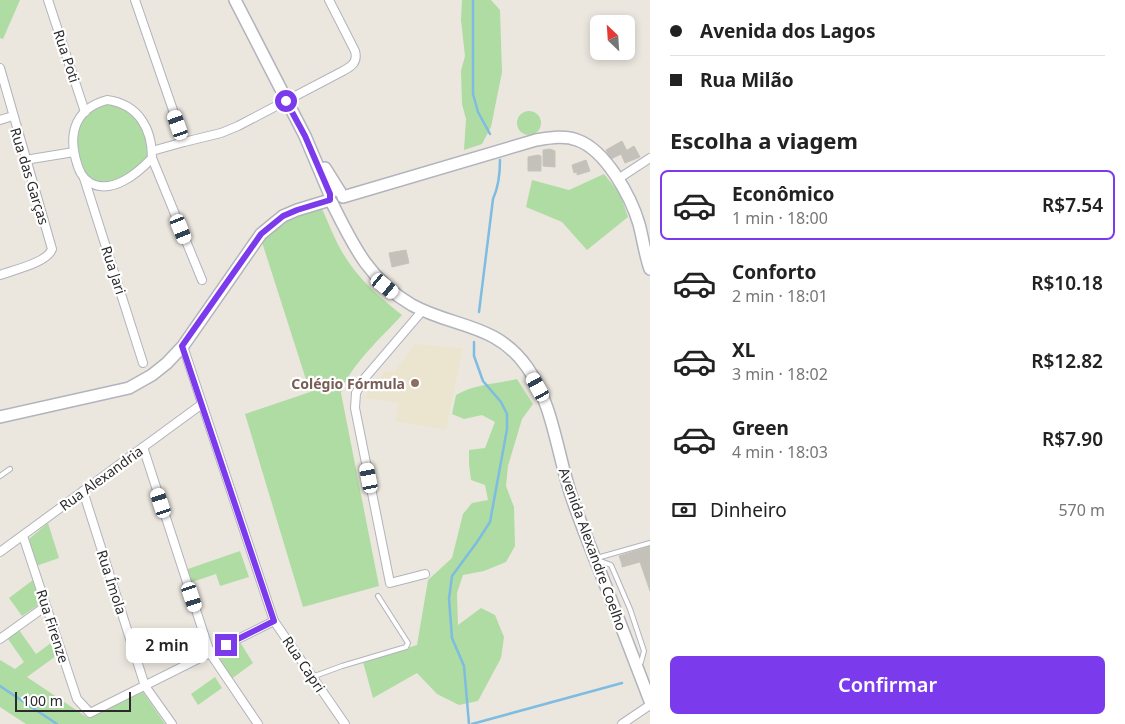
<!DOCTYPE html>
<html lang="pt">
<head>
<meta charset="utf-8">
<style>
  :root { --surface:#fff; --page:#f2f2f2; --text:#222; --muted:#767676; --line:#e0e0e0; --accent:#7c3aed }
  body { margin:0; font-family:"Noto Sans",sans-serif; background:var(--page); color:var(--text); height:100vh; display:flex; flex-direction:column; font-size:19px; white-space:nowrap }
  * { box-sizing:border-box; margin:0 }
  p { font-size:16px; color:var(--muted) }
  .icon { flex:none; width:28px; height:28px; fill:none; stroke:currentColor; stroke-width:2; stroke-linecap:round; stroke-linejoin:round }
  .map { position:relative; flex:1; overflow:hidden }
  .side { display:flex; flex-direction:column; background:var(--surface); width:475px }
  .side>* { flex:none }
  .guide { display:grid; align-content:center; height:110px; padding:0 20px; background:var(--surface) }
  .needle { width:32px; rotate:335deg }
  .buttons { position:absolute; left:590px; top:15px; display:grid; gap:10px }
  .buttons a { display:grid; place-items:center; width:45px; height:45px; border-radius:8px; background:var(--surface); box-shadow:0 2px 8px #0003; font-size:25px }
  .scale { position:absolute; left:15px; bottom:12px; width:116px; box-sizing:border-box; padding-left:5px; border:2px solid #2b2b2b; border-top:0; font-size:14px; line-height:18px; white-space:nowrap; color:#2b2b2b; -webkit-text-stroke:4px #fff; paint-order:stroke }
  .end { position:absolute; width:22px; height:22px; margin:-11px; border:6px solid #7c3aed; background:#fff; box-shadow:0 0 0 2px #fff }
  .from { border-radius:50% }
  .bubble { position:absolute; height:35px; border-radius:8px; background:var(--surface); box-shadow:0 2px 8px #0003; font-size:16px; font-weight:600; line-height:35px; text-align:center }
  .car { position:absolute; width:15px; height:30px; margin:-15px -8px; border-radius:6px; box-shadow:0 0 4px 1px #0007; background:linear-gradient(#fff 24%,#345 0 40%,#fff 0 76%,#345 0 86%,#fff 0) }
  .guide b { display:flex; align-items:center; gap:18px; height:48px; font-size:19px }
  .guide b+b { border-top:1px solid var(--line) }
  .guide i { width:12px; height:12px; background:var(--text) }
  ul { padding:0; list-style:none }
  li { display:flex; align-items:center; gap:15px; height:70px; margin:0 10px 8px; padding:0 10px; border:2px solid transparent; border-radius:8px }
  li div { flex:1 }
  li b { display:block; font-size:19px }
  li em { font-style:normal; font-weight:600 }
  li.selected { border-color:var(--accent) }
  li>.icon { width:45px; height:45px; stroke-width:1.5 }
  h2 { padding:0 20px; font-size:22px; line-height:60px }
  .pay { display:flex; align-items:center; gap:12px; height:55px; padding:0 20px; font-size:19px }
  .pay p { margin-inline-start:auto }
  .button { display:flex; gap:10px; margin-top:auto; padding:10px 20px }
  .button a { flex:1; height:58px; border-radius:8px; background:var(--accent); color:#fff; font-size:20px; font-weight:600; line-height:58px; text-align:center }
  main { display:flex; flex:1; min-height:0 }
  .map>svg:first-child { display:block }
  .education { fill:#ebe5d0 }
  .green { fill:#afdca2 }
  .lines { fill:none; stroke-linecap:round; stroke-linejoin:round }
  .stream { stroke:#7ebce2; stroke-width:2.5 }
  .building { fill:#c4c1ba; stroke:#c7c3b9 }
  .service-casing { stroke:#b2b3bd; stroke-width:6 }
  .minor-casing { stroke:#b2b3bd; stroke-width:10 }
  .secondary-casing { stroke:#b2b3bd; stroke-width:14 }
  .service { stroke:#fff; stroke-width:4 }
  .minor { stroke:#fff; stroke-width:8 }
  .secondary { stroke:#fff; stroke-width:11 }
  .route { stroke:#7c3aed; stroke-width:6 }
  .education-dot { fill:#8d6e63; stroke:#fff; stroke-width:2 }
  .labels { text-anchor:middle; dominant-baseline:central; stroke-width:4.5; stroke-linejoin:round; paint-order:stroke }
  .street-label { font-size:14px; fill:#2b2b2b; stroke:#fff }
  .education-label { font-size:14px; font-weight:bold; fill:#785e54; stroke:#fff; text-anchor:end }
</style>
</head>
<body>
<main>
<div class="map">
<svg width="650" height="724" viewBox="0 0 650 724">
  <rect width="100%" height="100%" fill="#ebe7df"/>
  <path class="education" d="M415 344 463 348 446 430 395 421 399 403 363 398 385 371 394 372Z"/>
  <g class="green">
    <path d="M0 0H20L3 39 0 38Z"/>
    <path d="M462 0H491L500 10 502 72 491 127 482 144 464 150 466 119 462 104 461 71 465 56 461 20Z"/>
    <path d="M107 103C113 105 121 105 126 108 143 120 148 138 149 157 122 188 77 198 77 142 77 135 77 126 82 120 88 111 97 107 107 103Z"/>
    <circle cx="529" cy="123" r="12"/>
    <path d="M604 174 620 194 628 217 587 250 562 222 526 207 532 180 569 190Z"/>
    <path d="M321 207C328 221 333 236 341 250 356 277 378 296 402 315 384 335 348 367 341 393L379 586 303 607 245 414 310 392 261 239 285 219Z"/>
    <path d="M517 379 533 404 522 419 508 466 506 486 514 507 515 546 506 562 484 571 463 575 457 593 458 625 481 608 495 615 504 637 501 658 478 701 459 705 437 694 417 673 373 698 363 662 417 645 428 580 452 558 463 514 472 503 488 500 485 485 471 480 469 464V450L485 448 495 422 482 415 464 419 452 414 456 395C475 384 496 384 517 379Z"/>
    <path d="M48 523 59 558 36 566 29 539Z"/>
    <path d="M240 551 249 577 220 586 216 574 189 583 185 570Z"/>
    <path d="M33 580 40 604 22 616 9 598Z"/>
    <path d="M19 630 36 654 51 643 56 656 27 677 88 718 143 692 165 724H26L0 707V660L15 669 24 662 8 639Z"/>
    <path d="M240 642 253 663 230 680 214 655Z"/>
    <path d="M215 677 222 688 198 705 191 694Z"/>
  </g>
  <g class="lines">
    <g class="stream">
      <path d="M473 0V94L478 112 490 134"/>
      <path d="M479 312 493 199C499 186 500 174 500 160"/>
      <path d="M0 686 57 724"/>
      <path d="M469 724 464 666 452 638 449 599 452 576 477 542 490 522 507 429V414L501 402 483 381 474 356V342"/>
      <path d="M472 724 622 683"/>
    </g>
  </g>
  <g class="building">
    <path d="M622 141 627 151 611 159 606 150Z"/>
    <path d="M634 146 640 157 625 163 621 154Z"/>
    <path d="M550 149 555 151V167L543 166V150Z"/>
    <path d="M538 155 541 156V171H528V157Z"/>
    <path d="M586 160 590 171 577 175V172L574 173 572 165Z"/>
    <path d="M406 250 409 263 392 267 389 253Z"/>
    <path d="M650 546V555L622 564 619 556Z"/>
    <path d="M650 555V591L640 562 622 567V564Z"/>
  </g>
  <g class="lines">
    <defs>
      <g id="service">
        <path d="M0 476 10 469"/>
        <path d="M597 558 650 543"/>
        <path d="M598 560 611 565 630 609 644 651 641 662 638 666"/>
        <path d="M312 677 342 666 406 647 408 643 378 596"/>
      </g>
      <g id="minor">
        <path d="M48 0 85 112"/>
        <path d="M135 0 184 142 221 133 238 126 343 71C352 66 358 62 355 51L329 0"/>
        <path d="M0 68 52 249C47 263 13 270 0 275"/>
        <path d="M107 100C138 104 152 128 152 158 138 173 111 196 89 182 82 178 78 168 76 160 68 131 77 108 107 100Z"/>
        <path d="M0 120 13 116"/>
        <path d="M152 151 184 142"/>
        <path d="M152 158 202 280"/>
        <path d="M25 160 74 152"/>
        <path d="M84 178 143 363"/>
        <path d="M618 179 650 158"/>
        <path d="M423 310 364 379 356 393 355 408 390 583 425 574"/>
        <path d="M183 346 274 621 345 724"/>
        <path d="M143 447 210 653 258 724"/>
        <path d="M83 491 145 686 172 724"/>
        <path d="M23 536 77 699 90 713 274 621"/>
        <path d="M0 552 202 404"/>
        <path d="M0 639 46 606"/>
        <path d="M622 724 650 705"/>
      </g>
      <g id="secondary">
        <path d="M235 0 305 136 330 195"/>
        <path d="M325 168 340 192"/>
        <path d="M343 197 536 140C549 138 564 135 577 140 606 150 631 197 639 224 643 239 645 255 650 269"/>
        <path d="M332 203C353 245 369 280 412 305 454 328 496 323 527 367 553 404 557 453 571 495 581 525 593 554 605 584 620 623 635 662 650 701"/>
        <path d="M0 417 129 388 152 375 167 363 183 346 261 234 283 216 297 210 330 200"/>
      </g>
    </defs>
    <use href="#service" class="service-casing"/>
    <use href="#minor" class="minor-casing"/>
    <use href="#secondary" class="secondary-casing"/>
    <use href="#service" class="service"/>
    <use href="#minor" class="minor"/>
    <use href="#secondary" class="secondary"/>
  </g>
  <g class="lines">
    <path class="route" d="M226 645 274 621 182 346 261 234 283 216 297 210 330 200V194L305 136 286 101"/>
  </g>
  <circle class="education-dot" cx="415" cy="383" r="5"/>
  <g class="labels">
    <g class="street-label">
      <text transform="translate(67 56) rotate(72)">Rua Poti</text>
      <text transform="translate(30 176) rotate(73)">Rua das Garças</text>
      <text transform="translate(114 270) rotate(72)">Rua Jari</text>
      <text transform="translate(101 478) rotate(-36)">Rua Alexandria</text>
      <text transform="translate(593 549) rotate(70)">Avenida Alexandre Coelho</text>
      <text transform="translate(112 582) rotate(72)">Rua Ímola</text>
      <text transform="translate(53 626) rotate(72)">Rua Firenze</text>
      <text transform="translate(304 664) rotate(56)">Rua Capri</text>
    </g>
    <g class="education-label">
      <text x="405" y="383">Colégio Fórmula</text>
    </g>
  </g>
</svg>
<div class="buttons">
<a><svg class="needle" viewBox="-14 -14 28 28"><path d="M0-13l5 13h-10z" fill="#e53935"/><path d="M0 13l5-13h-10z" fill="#767676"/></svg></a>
</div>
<div class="scale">100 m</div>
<i class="end from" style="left:286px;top:101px"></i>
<i class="end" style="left:226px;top:645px"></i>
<div class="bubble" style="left:126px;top:628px;width:82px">2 min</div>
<i class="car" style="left:178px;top:125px;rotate:341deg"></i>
<i class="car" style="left:181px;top:229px;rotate:158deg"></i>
<i class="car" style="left:385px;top:286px;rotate:129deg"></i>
<i class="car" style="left:538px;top:387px;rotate:331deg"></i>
<i class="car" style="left:369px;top:478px;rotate:349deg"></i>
<i class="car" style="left:161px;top:503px;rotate:342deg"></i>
<i class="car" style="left:192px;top:597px;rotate:162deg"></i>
</div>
<section class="side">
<div class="guide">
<b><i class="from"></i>Avenida dos Lagos</b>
<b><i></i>Rua Milão</b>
</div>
<h2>Escolha a viagem</h2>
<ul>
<li class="selected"><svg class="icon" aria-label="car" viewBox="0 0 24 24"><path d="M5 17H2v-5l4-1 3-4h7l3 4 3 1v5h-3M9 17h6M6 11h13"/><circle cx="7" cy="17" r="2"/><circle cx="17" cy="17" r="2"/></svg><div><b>Econômico</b><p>1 min · 18:00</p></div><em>R$7.54</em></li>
<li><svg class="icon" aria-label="car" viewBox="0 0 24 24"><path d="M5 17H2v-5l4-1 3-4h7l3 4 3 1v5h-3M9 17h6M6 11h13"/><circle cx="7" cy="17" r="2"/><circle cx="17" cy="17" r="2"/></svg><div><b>Conforto</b><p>2 min · 18:01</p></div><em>R$10.18</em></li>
<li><svg class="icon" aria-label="car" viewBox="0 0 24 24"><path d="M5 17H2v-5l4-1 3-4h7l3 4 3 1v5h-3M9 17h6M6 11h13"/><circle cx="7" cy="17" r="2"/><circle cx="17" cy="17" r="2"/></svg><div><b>XL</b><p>3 min · 18:02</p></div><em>R$12.82</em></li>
<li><svg class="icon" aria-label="car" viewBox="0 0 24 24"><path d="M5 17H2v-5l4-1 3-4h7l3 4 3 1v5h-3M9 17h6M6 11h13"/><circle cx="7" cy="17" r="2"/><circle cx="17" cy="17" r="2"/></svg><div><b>Green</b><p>4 min · 18:03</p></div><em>R$7.90</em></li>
</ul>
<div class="pay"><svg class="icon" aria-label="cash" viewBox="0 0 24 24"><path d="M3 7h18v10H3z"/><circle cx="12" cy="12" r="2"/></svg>Dinheiro<p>570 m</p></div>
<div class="button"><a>Confirmar</a></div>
</section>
</main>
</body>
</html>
